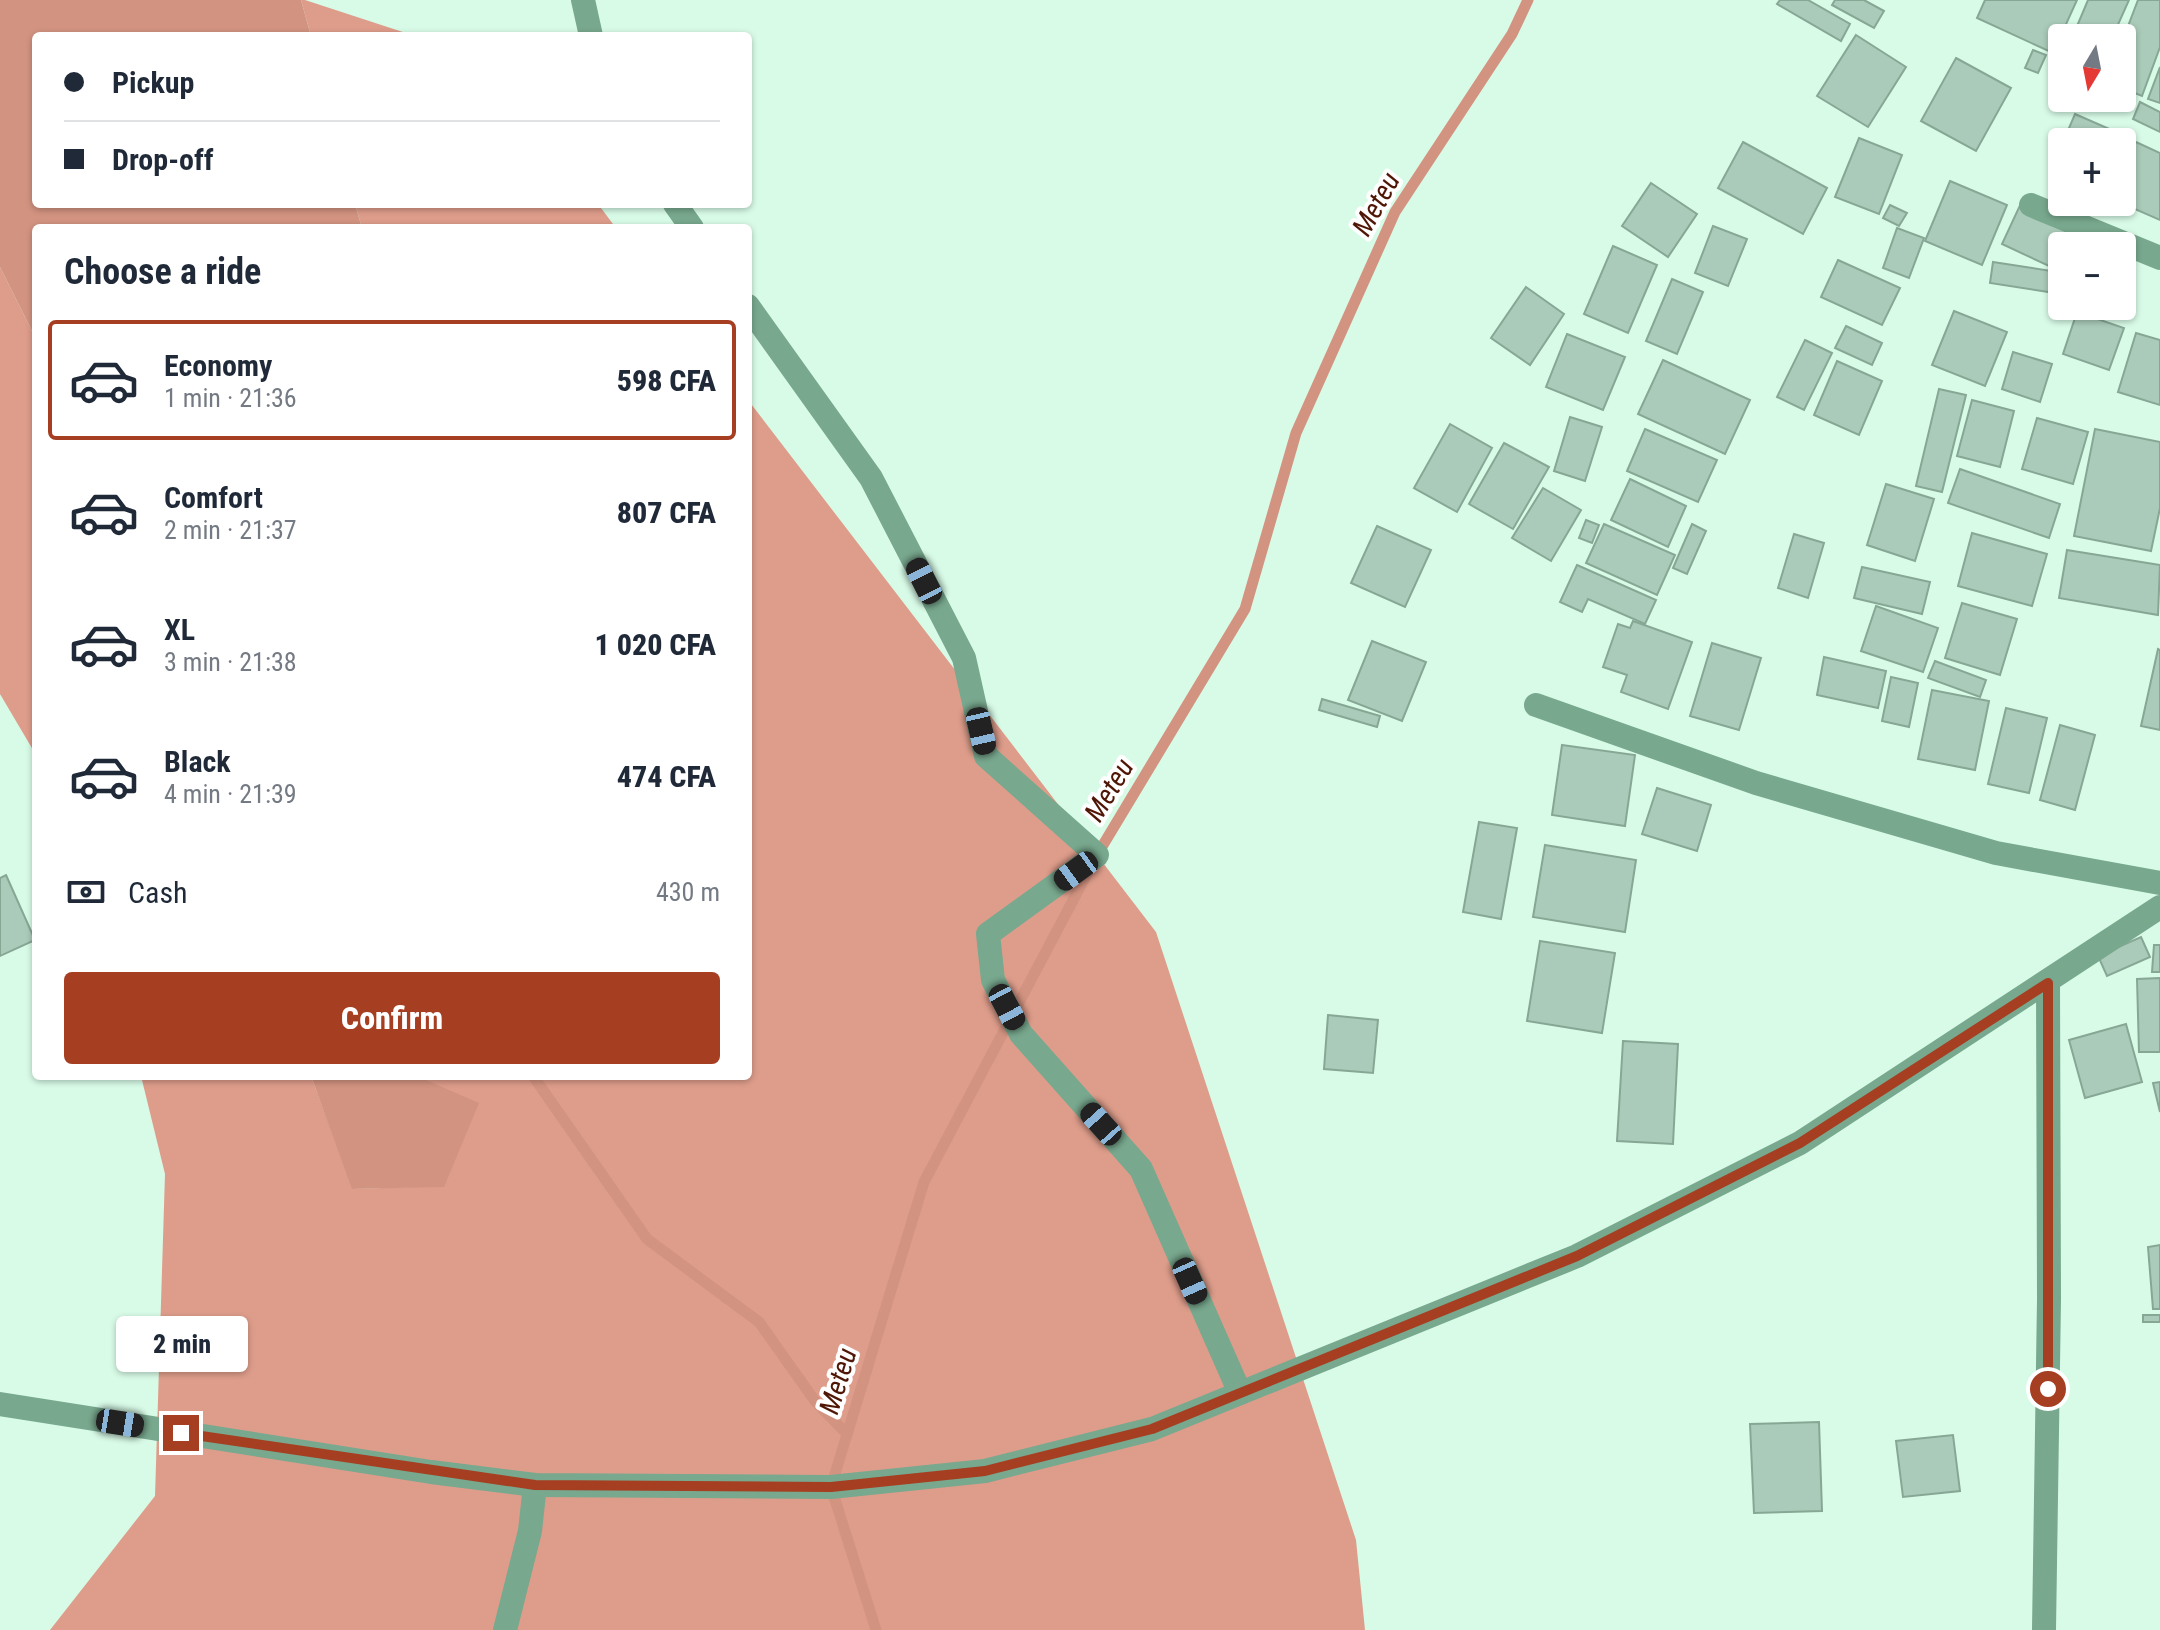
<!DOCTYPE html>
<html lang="en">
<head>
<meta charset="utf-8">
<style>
  :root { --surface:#fff; --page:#f2f2f3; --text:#1f2937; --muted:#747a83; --line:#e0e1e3; --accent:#a63e21 }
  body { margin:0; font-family:"Roboto Condensed",sans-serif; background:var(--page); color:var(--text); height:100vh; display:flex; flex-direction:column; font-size:30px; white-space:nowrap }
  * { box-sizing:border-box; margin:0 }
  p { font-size:26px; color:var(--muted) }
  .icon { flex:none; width:44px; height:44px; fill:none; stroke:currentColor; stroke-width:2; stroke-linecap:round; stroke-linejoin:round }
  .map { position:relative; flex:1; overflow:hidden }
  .drawer { position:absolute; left:32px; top:224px; width:720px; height:856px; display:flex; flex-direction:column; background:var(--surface); border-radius:8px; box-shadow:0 2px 6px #0004 }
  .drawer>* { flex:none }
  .top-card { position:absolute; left:32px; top:32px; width:720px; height:176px; border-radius:8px; box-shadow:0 2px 6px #0004; display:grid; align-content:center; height:176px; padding:0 32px; background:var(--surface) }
  .needle { width:52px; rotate:190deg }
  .buttons { position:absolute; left:2048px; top:24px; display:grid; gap:16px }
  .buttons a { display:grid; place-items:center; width:88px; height:88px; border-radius:8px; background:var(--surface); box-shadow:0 2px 6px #0004; font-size:40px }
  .end { position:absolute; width:36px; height:36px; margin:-18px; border:10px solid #a63e21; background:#fff; box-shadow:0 0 0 4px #fff }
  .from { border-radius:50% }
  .bubble { position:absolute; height:56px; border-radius:8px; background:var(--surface); box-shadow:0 2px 6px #0004; font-size:26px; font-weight:800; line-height:56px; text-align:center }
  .car { position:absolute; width:24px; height:48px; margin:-24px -12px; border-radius:10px; box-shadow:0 0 6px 2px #0007; background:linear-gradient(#222 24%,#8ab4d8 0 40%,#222 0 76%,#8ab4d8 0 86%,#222 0) }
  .top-card b { display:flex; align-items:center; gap:28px; height:76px; font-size:30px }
  .top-card b+b { border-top:2px solid var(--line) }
  .top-card i { width:20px; height:20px; background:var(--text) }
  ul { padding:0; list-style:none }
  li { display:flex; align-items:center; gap:24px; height:120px; margin:0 16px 12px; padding:0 16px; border:4px solid transparent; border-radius:8px }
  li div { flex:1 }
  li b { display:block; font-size:30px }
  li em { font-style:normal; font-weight:800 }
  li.current { border-color:var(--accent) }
  li>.icon { width:72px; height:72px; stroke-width:1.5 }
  h2 { padding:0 32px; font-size:36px; line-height:96px }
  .pay { display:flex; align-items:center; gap:20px; height:88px; padding:0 32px; font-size:30px }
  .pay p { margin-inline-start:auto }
  .cta { display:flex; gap:16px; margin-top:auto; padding:16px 32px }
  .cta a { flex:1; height:92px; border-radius:8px; background:var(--accent); color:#fff; font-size:32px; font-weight:800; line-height:92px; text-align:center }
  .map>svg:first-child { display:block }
  .forest { fill:#de9d8b }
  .water { fill:#d39381 }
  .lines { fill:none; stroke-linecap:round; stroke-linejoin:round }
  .stream { stroke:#d39381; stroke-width:11 }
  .building { fill:#aacbb9; stroke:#87a795; stroke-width:2 }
  .minor { stroke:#78a88e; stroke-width:24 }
  .route { stroke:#a63e21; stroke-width:10 }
  .labels { text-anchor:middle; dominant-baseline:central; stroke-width:8; stroke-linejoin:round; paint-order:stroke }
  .water-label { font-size:28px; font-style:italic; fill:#4f1606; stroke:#fefefe }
</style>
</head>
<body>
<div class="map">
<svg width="2160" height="1630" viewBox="0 0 2160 1630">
  <rect width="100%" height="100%" fill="#d8fbe7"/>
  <g class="forest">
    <path d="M301 0H305L415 36H311Z"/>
    <path d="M355 204H598L616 228H362Z"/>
    <path d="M0 267 36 339V755L0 694Z"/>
    <path d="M748 400 1156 932 1356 1540 1365 1630H50L155 1496 165 1174 141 1076H311L353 1189 444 1186 417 1076H748Z"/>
  </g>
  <g class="water">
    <path d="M0 0H301L311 36H36V204H355L362 228H36V339L0 267Z"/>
    <path d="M311 1076H417L479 1103 444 1187 352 1189Z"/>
  </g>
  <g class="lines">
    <g class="stream">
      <path d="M533 1076 647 1239 759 1322 815 1401 847 1434"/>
      <path d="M876 1630 831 1487 924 1182 1097 855 1245 609 1296 433 1395 212 1512 34 1528 0"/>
    </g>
  </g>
  <g class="building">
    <path d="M1780 0H1808L1850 24 1841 41 1777 4Z"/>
    <path d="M1835 0H1864L1884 11 1874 28 1832 5Z"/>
    <path d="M1985 0H2077L2053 53 1977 18Z"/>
    <path d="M2088 0H2129L2112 38H2072Z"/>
    <path d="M2138 0H2160V47L2142 96 2122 88V42Z"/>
    <path d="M1856 35 1906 67 1868 127 1817 96Z"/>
    <path d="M2033 50 2046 55 2038 73 2025 68Z"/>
    <path d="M2062 56V82L2050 75Z"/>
    <path d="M1956 58 2011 88 1976 151 1921 121Z"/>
    <path d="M2160 67V103L2148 99Z"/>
    <path d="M2140 102 2160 112V132L2133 119Z"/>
    <path d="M2075 114 2130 138 2122 157V142H2063Z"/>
    <path d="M1859 138 1902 155 1879 214 1835 197Z"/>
    <path d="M1743 142 1827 188 1803 234 1718 188Z"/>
    <path d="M2136 142 2160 153V220L2119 202H2122V173Z"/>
    <path d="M2062 143V170L2052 166Z"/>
    <path d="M1950 181 2007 205 1982 265 1925 241Z"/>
    <path d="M1651 183 1697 214 1668 257 1622 226Z"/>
    <path d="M2022 201 2069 224 2049 266 2002 244Z"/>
    <path d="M1890 205 1907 213 1899 226 1883 218Z"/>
    <path d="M1713 226 1747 239 1728 286 1695 273Z"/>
    <path d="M1897 228 1924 238 1909 278 1883 268Z"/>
    <path d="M2078 231 2107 246H2074Z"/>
    <path d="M1613 246 1657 265 1628 333 1584 314Z"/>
    <path d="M1838 260 1900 288 1882 325 1821 297Z"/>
    <path d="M1993 262 2058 272 2055 293 1990 283Z"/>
    <path d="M1672 279 1703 292 1677 354 1646 341Z"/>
    <path d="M1526 287 1564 314 1530 365 1491 338Z"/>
    <path d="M1954 311 2007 332 1985 386 1932 365Z"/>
    <path d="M2077 312 2124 328 2109 370 2063 354Z"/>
    <path d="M1846 326 1882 343 1872 365 1835 348Z"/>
    <path d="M2136 333 2160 340V405L2118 392Z"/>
    <path d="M1567 334 1625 357 1603 410 1546 387Z"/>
    <path d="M1805 340 1832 353 1804 410 1777 397Z"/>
    <path d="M2013 352 2052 364 2040 402 2002 389Z"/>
    <path d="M1663 360 1750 400 1725 454 1638 414Z"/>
    <path d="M1837 361 1882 381 1859 435 1814 415Z"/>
    <path d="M1939 389 1966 395 1942 492 1916 486Z"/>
    <path d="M1972 400 2014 411 2000 467 1957 456Z"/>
    <path d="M1570 417 1602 427 1585 481 1554 471Z"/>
    <path d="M2037 418 2088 432 2073 484 2022 469Z"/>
    <path d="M1450 424 1492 448 1457 512 1414 488Z"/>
    <path d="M1645 429 1717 460 1698 502 1627 471Z"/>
    <path d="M2095 429 2160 442V508L2151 551 2074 536Z"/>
    <path d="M1504 443 1549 467 1513 529 1469 504Z"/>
    <path d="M1960 469 2060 504 2049 538 1948 503Z"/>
    <path d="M1630 479 1686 506 1668 547 1611 520Z"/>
    <path d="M1886 484 1934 499 1915 561 1867 545Z"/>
    <path d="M1543 488 1581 510 1551 561 1512 538Z"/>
    <path d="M1586 520 1599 525 1592 543 1579 538Z"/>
    <path d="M1604 524 1675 555 1657 595 1586 563Z"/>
    <path d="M1692 524 1706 531 1687 574 1673 568Z"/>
    <path d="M1377 526 1431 550 1405 607 1351 583Z"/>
    <path d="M1972 533 2047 554 2032 606 1958 586Z"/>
    <path d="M1794 534 1824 543 1808 598 1778 588Z"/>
    <path d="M2067 550 2160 565 2158 615 2059 598Z"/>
    <path d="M1577 565 1656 600 1645 624 1588 599 1582 612 1560 602Z"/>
    <path d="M1862 567 1930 582 1922 614 1854 598Z"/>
    <path d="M1962 603 2017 619 2000 675 1945 658Z"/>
    <path d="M1876 606 1938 628 1923 672 1861 651Z"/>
    <path d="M1633 621 1692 642 1668 709 1621 692 1627 675 1603 667 1618 624 1630 628Z"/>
    <path d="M1372 641 1426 662 1402 721 1348 700Z"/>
    <path d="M1712 643 1761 658 1739 730 1690 716Z"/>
    <path d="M2158 649 2160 650V730L2141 726Z"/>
    <path d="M1824 657 1886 671 1878 708 1817 695Z"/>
    <path d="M1935 661 1986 680 1980 697 1928 678Z"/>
    <path d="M1891 677 1918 683 1909 727 1882 721Z"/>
    <path d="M1932 690 1989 701 1975 770 1918 759Z"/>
    <path d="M1322 699 1380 716 1377 727 1319 710Z"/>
    <path d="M2006 708 2047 718 2029 793 1988 784Z"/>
    <path d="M2060 725 2095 735 2075 810 2040 800Z"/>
    <path d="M1562 745 1635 755 1625 826 1552 815Z"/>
    <path d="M1657 788 1711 805 1697 851 1642 834Z"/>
    <path d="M1479 822 1517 828 1501 919 1463 912Z"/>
    <path d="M1545 845 1636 860 1625 932 1533 917Z"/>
    <path d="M6 875 35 940 0 956V878Z"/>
    <path d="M2141 937 2150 957 2107 976 2098 956Z"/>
    <path d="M1540 941 1615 953 1602 1033 1527 1021Z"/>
    <path d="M2154 945H2160V972H2152Z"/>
    <path d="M2160 978V1052H2139L2137 979Z"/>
    <path d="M1328 1015 1378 1020 1373 1073 1324 1069Z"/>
    <path d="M2126 1024 2142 1082 2085 1098 2069 1040Z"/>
    <path d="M1623 1041 1678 1044 1673 1144 1617 1141Z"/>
    <path d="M2160 1082V1112L2153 1083Z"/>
    <path d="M2160 1245V1309H2153L2148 1247Z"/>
    <rect x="2143" y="1315" width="17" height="7"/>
    <path d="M1819 1422 1822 1511 1754 1513 1750 1424Z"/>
    <path d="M1953 1435 1960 1491 1903 1497 1896 1441Z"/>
  </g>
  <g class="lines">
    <g class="minor">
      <path d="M583 0 591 36"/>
      <path d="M675 204 692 228"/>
      <path d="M2031 205 2160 258"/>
      <path d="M748 306 871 478 964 658 986 756 1097 855 988 934 993 980 1021 1034 1141 1169 1240 1393"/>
      <path d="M1536 705 1756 783 1996 853 2160 883"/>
      <path d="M0 1404 431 1472 535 1485 831 1487 985 1471 1152 1429 1577 1256 1800 1143 2160 907"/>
      <path d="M505 1630 530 1531 535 1485"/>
      <path d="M2044 1630 2049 1299 2048 983"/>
    </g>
  </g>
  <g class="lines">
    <path class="route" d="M181 1433 535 1485 831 1487 985 1471 1152 1429 1577 1256 1800 1143 2048 983V1389"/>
  </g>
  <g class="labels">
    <g class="water-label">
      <text transform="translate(1376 204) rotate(-61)">Meteu</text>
      <text transform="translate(1109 790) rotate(-59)">Meteu</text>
      <text transform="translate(838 1381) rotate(-73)">Meteu</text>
    </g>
  </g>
</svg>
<div class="buttons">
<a><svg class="needle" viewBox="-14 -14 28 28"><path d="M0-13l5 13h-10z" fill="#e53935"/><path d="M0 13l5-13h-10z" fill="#747a83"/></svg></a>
<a>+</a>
<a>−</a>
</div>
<i class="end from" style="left:2048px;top:1389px"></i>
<i class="end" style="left:181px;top:1433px"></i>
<div class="bubble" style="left:116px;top:1316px;width:132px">2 min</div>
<i class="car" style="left:924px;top:581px;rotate:333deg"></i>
<i class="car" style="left:981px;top:731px;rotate:167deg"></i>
<i class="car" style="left:1076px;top:871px;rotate:234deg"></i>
<i class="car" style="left:1007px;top:1007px;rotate:152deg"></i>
<i class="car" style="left:1101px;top:1124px;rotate:318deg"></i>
<i class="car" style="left:1190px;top:1281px;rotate:156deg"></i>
<i class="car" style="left:120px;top:1423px;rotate:99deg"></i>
<div class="top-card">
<b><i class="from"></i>Pickup</b>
<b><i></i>Drop-off</b>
</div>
<section class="drawer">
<h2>Choose a ride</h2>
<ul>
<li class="current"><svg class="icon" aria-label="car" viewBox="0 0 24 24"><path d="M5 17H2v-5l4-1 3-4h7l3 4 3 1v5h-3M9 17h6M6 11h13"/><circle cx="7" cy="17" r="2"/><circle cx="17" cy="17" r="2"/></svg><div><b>Economy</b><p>1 min · 21:36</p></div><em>598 CFA</em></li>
<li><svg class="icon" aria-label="car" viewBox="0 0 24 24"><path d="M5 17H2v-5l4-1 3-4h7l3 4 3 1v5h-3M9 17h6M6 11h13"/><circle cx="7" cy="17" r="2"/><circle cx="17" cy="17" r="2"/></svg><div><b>Comfort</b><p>2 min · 21:37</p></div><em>807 CFA</em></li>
<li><svg class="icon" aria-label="car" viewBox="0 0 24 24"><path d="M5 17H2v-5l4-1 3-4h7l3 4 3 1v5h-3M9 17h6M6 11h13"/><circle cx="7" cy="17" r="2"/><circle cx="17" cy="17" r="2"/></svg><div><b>XL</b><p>3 min · 21:38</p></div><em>1 020 CFA</em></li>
<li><svg class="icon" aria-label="car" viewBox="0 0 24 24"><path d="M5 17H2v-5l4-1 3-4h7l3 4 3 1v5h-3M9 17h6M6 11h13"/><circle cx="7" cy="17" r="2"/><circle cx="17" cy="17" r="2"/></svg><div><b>Black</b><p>4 min · 21:39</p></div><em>474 CFA</em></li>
</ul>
<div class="pay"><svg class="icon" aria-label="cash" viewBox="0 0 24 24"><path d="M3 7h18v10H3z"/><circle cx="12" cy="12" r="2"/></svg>Cash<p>430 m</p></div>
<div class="cta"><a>Confirm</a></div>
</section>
</div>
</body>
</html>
